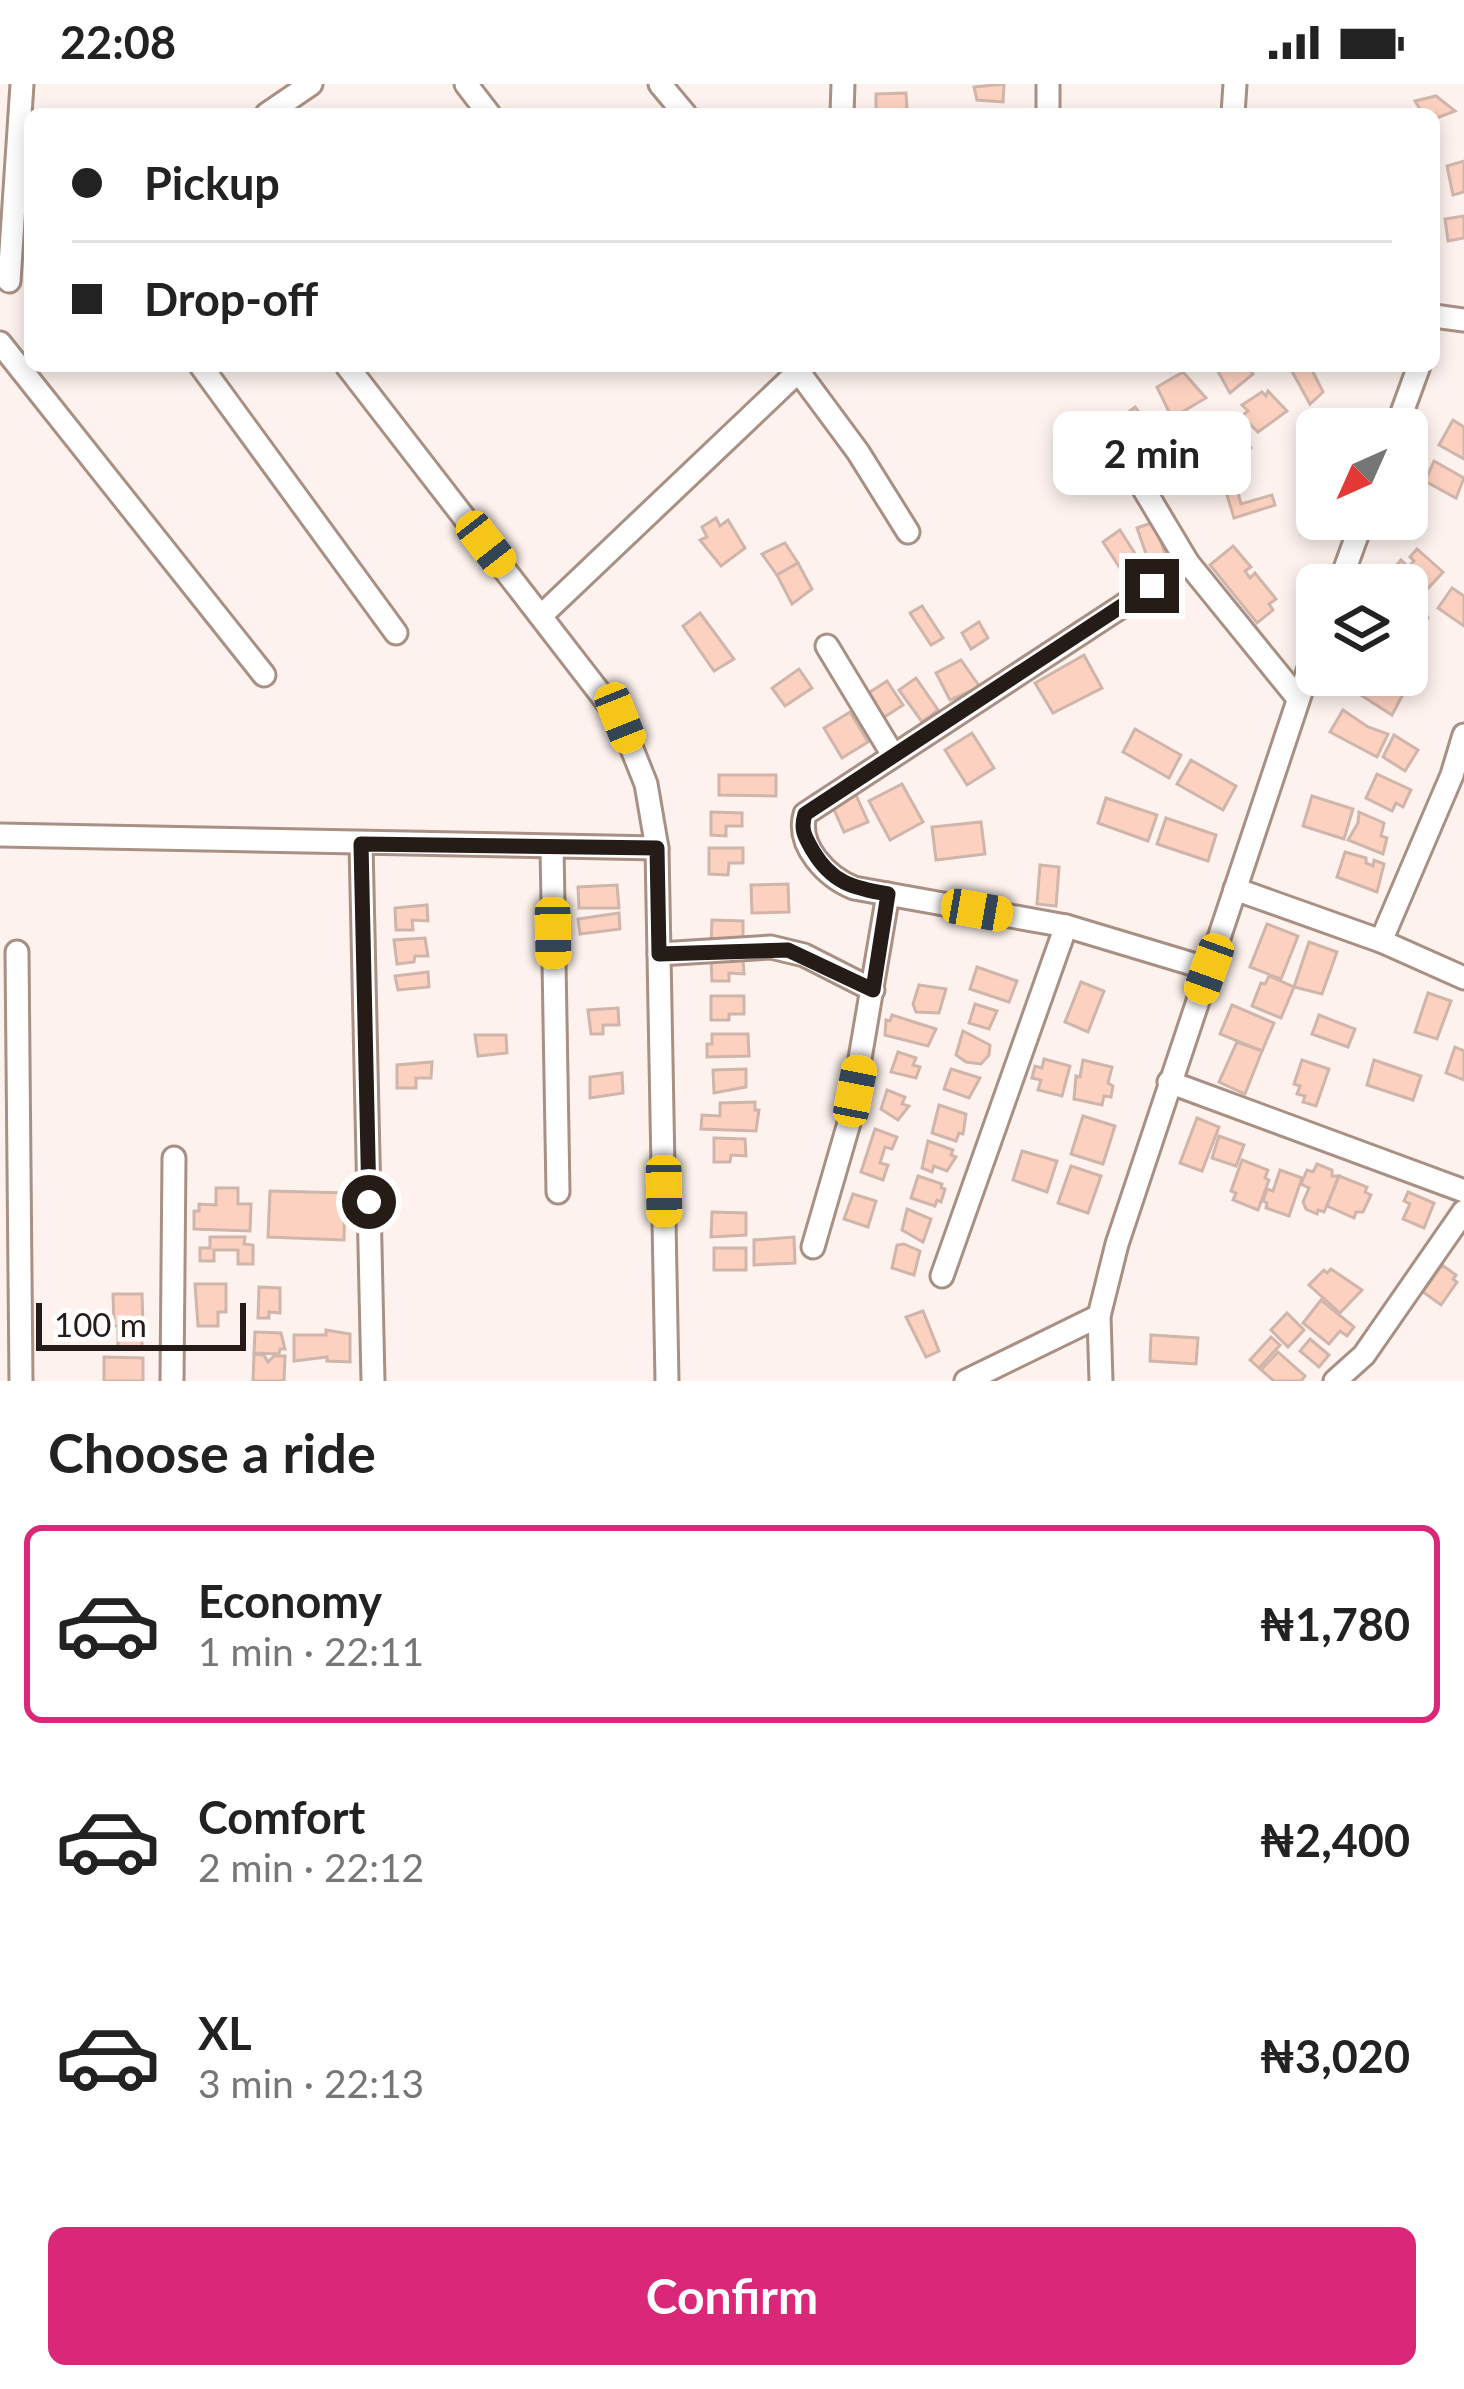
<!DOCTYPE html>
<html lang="en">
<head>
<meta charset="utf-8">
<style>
  :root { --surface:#fff; --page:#f2f2f2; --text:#222; --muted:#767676; --line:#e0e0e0; --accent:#db2777 }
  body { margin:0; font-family:Lato,sans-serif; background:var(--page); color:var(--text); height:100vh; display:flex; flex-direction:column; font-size:45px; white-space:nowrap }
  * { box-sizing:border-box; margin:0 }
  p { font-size:39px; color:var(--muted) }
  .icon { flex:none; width:66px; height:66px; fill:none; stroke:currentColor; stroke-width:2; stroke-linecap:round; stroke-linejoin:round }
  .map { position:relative; height:1297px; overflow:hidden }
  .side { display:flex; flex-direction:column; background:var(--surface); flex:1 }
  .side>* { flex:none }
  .top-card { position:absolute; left:24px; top:24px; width:1416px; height:264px; border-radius:18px; box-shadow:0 6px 18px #0003; display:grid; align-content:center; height:264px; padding:0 48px; background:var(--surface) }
  .needle { width:78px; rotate:225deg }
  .buttons { position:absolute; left:1296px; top:324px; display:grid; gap:24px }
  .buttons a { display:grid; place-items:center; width:132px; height:132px; border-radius:18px; background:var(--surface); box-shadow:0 6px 18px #0003; font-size:60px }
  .scale { position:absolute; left:36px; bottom:30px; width:210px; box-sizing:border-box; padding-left:12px; border:6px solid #251b17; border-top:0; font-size:33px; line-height:42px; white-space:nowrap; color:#251b17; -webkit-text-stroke:9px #fff; paint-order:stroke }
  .end { position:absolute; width:54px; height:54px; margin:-27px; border:15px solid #251b17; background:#fff; box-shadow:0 0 0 6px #fff }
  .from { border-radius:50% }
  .bubble { position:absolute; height:84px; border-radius:18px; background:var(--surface); box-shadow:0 6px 18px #0003; font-size:39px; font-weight:700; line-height:84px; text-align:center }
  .car { position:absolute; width:36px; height:72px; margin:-36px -18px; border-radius:15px; box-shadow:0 0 9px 3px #0007; background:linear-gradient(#f5c518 24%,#345 0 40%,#f5c518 0 76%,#345 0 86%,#f5c518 0) }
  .top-card b { display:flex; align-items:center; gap:42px; height:114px; font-size:45px }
  .top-card b+b { border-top:3px solid var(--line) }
  .top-card i { width:30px; height:30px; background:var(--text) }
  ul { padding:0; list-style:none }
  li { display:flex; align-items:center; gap:36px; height:198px; margin:0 24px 18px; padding:0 24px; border:6px solid transparent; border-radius:18px }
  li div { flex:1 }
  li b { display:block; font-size:45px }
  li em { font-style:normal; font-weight:700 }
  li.selected { border-color:var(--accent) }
  li>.icon { width:108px; height:108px; stroke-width:1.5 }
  h2 { padding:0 48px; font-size:54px; line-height:144px }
  .primary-button { display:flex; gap:24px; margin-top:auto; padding:24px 48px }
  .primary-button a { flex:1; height:138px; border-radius:18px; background:var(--accent); color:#fff; font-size:48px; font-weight:700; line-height:138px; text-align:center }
  .status { display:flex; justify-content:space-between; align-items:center; height:84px; padding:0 60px; background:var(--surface); direction:ltr }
  .status svg { height:33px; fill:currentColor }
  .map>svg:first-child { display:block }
  .building { fill:#fdd1c0; stroke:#d0b5ab; stroke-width:3 }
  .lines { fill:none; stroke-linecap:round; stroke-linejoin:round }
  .minor-casing { stroke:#a89084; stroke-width:27 }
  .minor { stroke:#fff; stroke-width:21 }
  .route { stroke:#251b17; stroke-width:15 }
</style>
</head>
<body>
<div class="status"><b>22:08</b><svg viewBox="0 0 49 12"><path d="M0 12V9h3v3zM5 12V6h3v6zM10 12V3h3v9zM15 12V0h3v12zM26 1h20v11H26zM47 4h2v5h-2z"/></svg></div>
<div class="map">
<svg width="1464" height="1297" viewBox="0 0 1464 1297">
  <rect width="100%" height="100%" fill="#fdf2ed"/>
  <g class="building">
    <path d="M1004 0 1003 18 977 16 974 3Z"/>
    <path d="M906 9 907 24 898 30H876V10Z"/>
    <path d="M1436 12 1455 27 1434 35V30H1423L1415 17Z"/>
    <path d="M1464 77V108L1453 111 1447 82Z"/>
    <path d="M1464 132V154L1448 157 1445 135Z"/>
    <path d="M1215 282H1247L1253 290 1230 309Z"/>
    <path d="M1289 282H1310L1323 308 1310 320Z"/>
    <path d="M1183 288 1206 314 1172 334 1157 303Z"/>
    <path d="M1268 307 1287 327 1258 348 1242 332 1248 327 1242 321 1262 308 1266 312Z"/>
    <path d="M1135 323 1148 340 1152 337 1162 350 1148 360 1126 330Z"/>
    <path d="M1453 336 1464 343V375L1439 361Z"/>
    <path d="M1241 349 1251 364 1231 381 1220 364Z"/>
    <path d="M1113 350 1130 366 1114 383 1110 379 1102 388 1089 377Z"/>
    <path d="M1434 377 1464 394 1456 414 1425 397Z"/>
    <path d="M1237 405 1241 420 1272 411 1275 421 1234 434 1226 408Z"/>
    <path d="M716 434 720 442 728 436 745 464 721 482 700 456 707 453 702 443Z"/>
    <path d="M1154 438 1168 478 1151 484 1137 444Z"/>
    <path d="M1120 446 1148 490 1131 501 1103 458Z"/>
    <path d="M785 459 798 479 777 491 762 470Z"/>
    <path d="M1233 462 1251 483 1245 487 1250 494 1255 489 1276 515 1269 520 1273 526 1257 539 1210 481Z"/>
    <path d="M1417 465 1443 488 1421 512 1393 485 1401 476 1408 483 1414 477 1410 473Z"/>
    <path d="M798 479 812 505 792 520 777 491Z"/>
    <path d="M1452 504 1464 512V542L1438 524Z"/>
    <path d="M1407 512 1424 526 1428 534 1412 548 1407 544Z"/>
    <path d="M922 522 943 554 931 561 910 529Z"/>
    <path d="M700 529 734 575 714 587 683 542Z"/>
    <path d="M979 538 988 554 971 565 962 549Z"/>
    <path d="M1084 571 1102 604 1053 629 1035 599Z"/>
    <path d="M961 576 980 603 950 616 936 589Z"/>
    <path d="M799 585 812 604 785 622 772 604Z"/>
    <path d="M1407 590 1412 593 1392 631 1353 606 1357 596 1354 591Z"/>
    <path d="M916 594 938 626 922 638 899 606Z"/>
    <path d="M887 597 903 621 883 634 867 610Z"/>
    <path d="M1343 626 1368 643 1388 650 1377 673 1330 648Z"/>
    <path d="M850 628 868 658 842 674 824 644Z"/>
    <path d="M1135 645 1181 671 1169 694 1123 668Z"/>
    <path d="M972 649 994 684 967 701 945 666Z"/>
    <path d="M1394 651 1418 666 1405 687 1383 673Z"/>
    <path d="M1191 676 1236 702 1223 726 1177 700Z"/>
    <path d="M1377 690 1411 706 1403 723 1396 719 1392 727 1366 714Z"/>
    <path d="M719 691H776V712L719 711Z"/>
    <path d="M902 700 923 738 890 756 869 717Z"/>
    <path d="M856 711 868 738 844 748 832 721Z"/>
    <path d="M1312 712 1353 725 1344 755 1303 742Z"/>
    <path d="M1106 714 1157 731 1148 757 1098 739Z"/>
    <path d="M711 728 742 729V742H726V752L711 751Z"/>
    <path d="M1359 728 1384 739 1381 752 1387 754 1383 770 1348 756 1358 739Z"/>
    <path d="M1166 734 1216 751 1208 777 1157 760Z"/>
    <path d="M981 738 985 770 936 776 932 743Z"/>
    <path d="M709 764H743V779H729L728 791 709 790Z"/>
    <path d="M1345 768 1366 774V779L1373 782 1374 776 1384 780 1377 808 1337 793Z"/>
    <path d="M1040 781 1059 783 1056 822 1037 820Z"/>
    <path d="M788 800 789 828 752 829 751 801Z"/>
    <path d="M617 801 619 824H579L578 803Z"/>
    <path d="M427 821 428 837 412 836 413 846H396L395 824Z"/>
    <path d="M619 829 620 845 580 850 578 835Z"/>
    <path d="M712 836 743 837V854H728L727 862 711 861Z"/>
    <path d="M1267 840 1298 852 1281 895 1250 883Z"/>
    <path d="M425 854 428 872H415L414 878 397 880 394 856Z"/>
    <path d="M1309 858 1337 868 1322 910 1294 903Z"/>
    <path d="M711 875H743L744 890 729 889V897H712Z"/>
    <path d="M977 883 1017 897 1009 918 970 905Z"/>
    <path d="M428 888 429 903 398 906 395 892Z"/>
    <path d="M1269 892 1294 903 1281 934 1252 922 1261 899 1265 900Z"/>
    <path d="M1081 898 1104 907 1088 948 1065 938Z"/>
    <path d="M919 901 946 905 939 929 916 928 913 920Z"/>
    <path d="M1428 909 1451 917 1437 955 1415 948Z"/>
    <path d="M711 912H744V930H729V936H711Z"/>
    <path d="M975 920 997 927 989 945 969 939Z"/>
    <path d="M1232 921 1274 939 1262 967 1220 950Z"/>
    <path d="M618 924 619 941H603V950H591L588 926Z"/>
    <path d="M892 931 936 945 928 962 885 951 886 936 890 937Z"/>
    <path d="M1319 931 1355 945 1348 963 1312 950Z"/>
    <path d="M963 947 990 961 989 971 981 980 966 978 956 971Z"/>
    <path d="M712 950H748L749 972 707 973V960H712Z"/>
    <path d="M475 951H506L507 969 478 972Z"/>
    <path d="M1237 958 1262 967 1245 1010 1219 998Z"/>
    <path d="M1455 963 1464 967V996L1446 989Z"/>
    <path d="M898 968 916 974 913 981 920 983 916 994 891 988Z"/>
    <path d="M1044 975 1070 982 1062 1012 1038 1006 1041 996 1032 994 1035 982 1042 984Z"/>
    <path d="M1083 976 1112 983 1108 999 1113 1002 1111 1013 1104 1012 1102 1021 1074 1015 1076 992 1080 993Z"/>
    <path d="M1302 976 1329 985 1316 1022 1303 1018 1305 1012 1297 1010 1300 1002 1294 1000Z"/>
    <path d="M1374 976 1421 992 1413 1016 1367 1001Z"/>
    <path d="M432 978 431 994H416V1004H397V981Z"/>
    <path d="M746 985V1003L714 1009 713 986Z"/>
    <path d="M951 985 980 994 969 1014 944 1005Z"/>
    <path d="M622 989 623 1009 590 1014V993Z"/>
    <path d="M887 1006 905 1013 902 1020 909 1022 898 1036 881 1025Z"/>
    <path d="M755 1018V1026H759L756 1047 701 1045 702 1031 720 1032V1019Z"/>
    <path d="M939 1021 966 1030 963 1050 959 1049 956 1057 932 1049Z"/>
    <path d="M1083 1032 1115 1042 1103 1080 1071 1070Z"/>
    <path d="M1197 1034 1219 1043 1202 1087 1180 1079Z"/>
    <path d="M875 1045 897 1053 892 1065 885 1063 880 1079 888 1081 883 1096 861 1088Z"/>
    <path d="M1219 1052 1244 1061 1236 1082 1212 1074Z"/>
    <path d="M714 1054 745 1055 746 1072 731 1071 730 1078H714Z"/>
    <path d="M928 1057 953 1066 951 1071 956 1073 947 1087 934 1082 932 1088 922 1084Z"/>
    <path d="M1022 1067 1057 1077 1047 1108 1013 1096Z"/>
    <path d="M1242 1076 1268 1086 1265 1094 1269 1096 1258 1126 1233 1116 1236 1109 1231 1107Z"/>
    <path d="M1317 1080 1332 1086V1092H1339L1324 1128 1318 1126 1317 1130 1306 1125 1303 1118 1309 1104 1301 1100 1307 1086 1313 1088Z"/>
    <path d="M1071 1082 1101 1092 1088 1129 1058 1119Z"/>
    <path d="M1280 1086 1302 1094 1289 1132 1266 1124 1267 1119 1263 1117 1267 1105 1273 1107Z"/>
    <path d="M918 1092 942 1100 941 1104 945 1105 941 1118 937 1116 935 1122 911 1114Z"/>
    <path d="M1339 1092 1367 1103 1365 1108 1371 1111 1363 1128H1356L1354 1134 1327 1122Z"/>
    <path d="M216 1104H238V1120H251L250 1147 194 1145V1127H199V1120L216 1121Z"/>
    <path d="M270 1107 345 1109 344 1156 268 1153Z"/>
    <path d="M1408 1108 1434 1119 1424 1144 1403 1135 1410 1120 1404 1117Z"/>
    <path d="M853 1110 876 1117 868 1143 844 1135Z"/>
    <path d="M907 1125 931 1135 923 1158 902 1146Z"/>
    <path d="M712 1128 746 1129V1151L711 1153Z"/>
    <path d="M210 1153H245L244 1160 253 1161V1180H238V1166H214V1177H200V1164H210Z"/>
    <path d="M794 1153 795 1179 754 1181V1156Z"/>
    <path d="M904 1160 920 1167 914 1191 892 1184 897 1161Z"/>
    <rect x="714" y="1164" width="32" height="22"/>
    <path d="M1442 1181 1456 1191 1453 1195 1457 1198 1441 1221 1423 1208Z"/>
    <path d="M1331 1185 1362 1206 1340 1229 1309 1201 1324 1186 1327 1189Z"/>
    <path d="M195 1200H226V1228H218V1242H198Z"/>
    <path d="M259 1203 280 1204V1229L269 1228V1234H258Z"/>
    <path d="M113 1210H142L143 1242H114Z"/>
    <path d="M1321 1216 1354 1243 1347 1252 1340 1247 1329 1260 1303 1239Z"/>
    <path d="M923 1227 939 1267 926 1273 906 1233Z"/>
    <path d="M1287 1229 1304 1246 1288 1263 1271 1246Z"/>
    <path d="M135 1244H142V1264H118V1246L135 1249Z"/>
    <path d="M326 1246 350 1250V1278L327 1277V1273L294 1277V1251H326Z"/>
    <path d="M255 1248 281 1249 285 1265H280L279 1270 254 1269Z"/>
    <path d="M1151 1251 1198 1254 1196 1280 1150 1277Z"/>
    <path d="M1271 1253 1280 1261 1259 1284 1250 1276Z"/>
    <path d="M1310 1255 1329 1271 1319 1283 1300 1267Z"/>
    <path d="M1278 1268 1305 1292 1301 1297H1274L1261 1286Z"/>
    <path d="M254 1270 264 1271 268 1278 274 1272H285L284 1297H253Z"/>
    <path d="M104 1273 143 1274V1297H104Z"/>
  </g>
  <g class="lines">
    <defs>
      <g id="minor">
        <path d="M466 0 489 30"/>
        <path d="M660 0 685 30"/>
        <path d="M1048 0V30"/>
        <path d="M267 30 311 0"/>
        <path d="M842 30 843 0"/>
        <path d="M1233 30 1235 0"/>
        <path d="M9 197 22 0"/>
        <path d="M1434 232 1464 236"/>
        <path d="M0 259 264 591"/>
        <path d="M201 282 396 549"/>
        <path d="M347 282 620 635 646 700 657 764 667 1297"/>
        <path d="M798 287 858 368 908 448"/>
        <path d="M1396 345 1419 282"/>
        <path d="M1133 387 1188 479 1297 613"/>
        <path d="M1188 479 805 730C796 762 827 793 854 804L1066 842 1209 885"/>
        <path d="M1339 501 1363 435"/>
        <path d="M542 531 804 282"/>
        <path d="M827 562 893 671"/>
        <path d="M0 751 657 764"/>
        <path d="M361 760 373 1297"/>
        <path d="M552 763 558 1108"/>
        <path d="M1235 805 1381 857 1464 894"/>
        <path d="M1381 857 1452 691 1464 651"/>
        <path d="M17 868 21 1297"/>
        <path d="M659 870 771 863 804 871 873 906"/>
        <path d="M1169 998 1464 1107"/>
        <path d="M813 1163 849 1039 888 810"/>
        <path d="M942 1192 1066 842"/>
        <path d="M172 1297 174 1074"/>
        <path d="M966 1297 1099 1232"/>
        <path d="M1101 1297 1099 1232 1117 1160 1317 560"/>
        <path d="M1335 1297 1364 1271 1464 1127"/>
      </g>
    </defs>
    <use href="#minor" class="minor-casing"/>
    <use href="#minor" class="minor"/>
  </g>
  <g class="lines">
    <path class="route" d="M369 1118 361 760 657 764 659 870 788 866 873 906 888 810C853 804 832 799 813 767 805 753 800 746 805 730L1152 502"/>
  </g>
</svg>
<div class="buttons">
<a><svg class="needle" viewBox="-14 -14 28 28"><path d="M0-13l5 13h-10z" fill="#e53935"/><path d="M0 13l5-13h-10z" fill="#767676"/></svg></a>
<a><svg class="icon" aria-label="layers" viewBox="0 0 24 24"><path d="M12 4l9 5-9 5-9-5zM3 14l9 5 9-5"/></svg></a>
</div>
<div class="scale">100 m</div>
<i class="end from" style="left:369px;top:1118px"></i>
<i class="end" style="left:1152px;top:502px"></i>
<div class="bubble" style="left:1053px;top:327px;width:198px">2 min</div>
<i class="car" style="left:486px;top:460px;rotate:142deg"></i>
<i class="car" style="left:620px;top:634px;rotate:158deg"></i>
<i class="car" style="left:977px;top:826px;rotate:100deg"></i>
<i class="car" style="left:553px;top:849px;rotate:179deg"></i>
<i class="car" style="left:1209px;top:885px;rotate:200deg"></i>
<i class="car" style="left:855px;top:1007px;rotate:11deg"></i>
<i class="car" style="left:664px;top:1107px;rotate:179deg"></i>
<div class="top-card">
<b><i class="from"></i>Pickup</b>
<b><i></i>Drop-off</b>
</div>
</div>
<section class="side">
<h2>Choose a ride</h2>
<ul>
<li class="selected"><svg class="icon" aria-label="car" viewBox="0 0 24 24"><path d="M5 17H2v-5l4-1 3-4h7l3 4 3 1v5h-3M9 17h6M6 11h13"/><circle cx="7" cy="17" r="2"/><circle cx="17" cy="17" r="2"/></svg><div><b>Economy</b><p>1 min · 22:11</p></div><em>₦1,780</em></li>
<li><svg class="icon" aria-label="car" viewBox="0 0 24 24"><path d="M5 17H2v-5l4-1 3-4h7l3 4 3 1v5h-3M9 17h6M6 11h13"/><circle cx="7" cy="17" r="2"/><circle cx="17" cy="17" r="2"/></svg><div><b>Comfort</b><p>2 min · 22:12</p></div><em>₦2,400</em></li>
<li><svg class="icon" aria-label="car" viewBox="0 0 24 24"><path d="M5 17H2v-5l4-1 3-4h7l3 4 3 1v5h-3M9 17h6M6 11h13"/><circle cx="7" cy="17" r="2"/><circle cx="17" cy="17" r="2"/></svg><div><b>XL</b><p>3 min · 22:13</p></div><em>₦3,020</em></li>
</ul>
<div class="primary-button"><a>Confirm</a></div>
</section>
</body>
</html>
